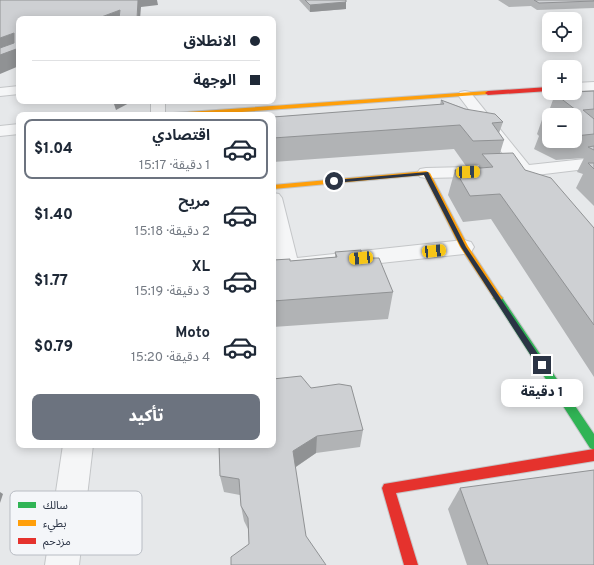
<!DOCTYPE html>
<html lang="ar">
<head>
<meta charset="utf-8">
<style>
  :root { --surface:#fff; --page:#f6f6f7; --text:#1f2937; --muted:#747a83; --line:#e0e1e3; --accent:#6c737f }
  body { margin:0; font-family:Overpass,"Noto Sans Arabic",sans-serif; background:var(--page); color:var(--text); direction:rtl; height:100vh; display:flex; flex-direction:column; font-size:15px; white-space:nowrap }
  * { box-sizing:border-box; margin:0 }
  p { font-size:13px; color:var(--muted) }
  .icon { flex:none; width:22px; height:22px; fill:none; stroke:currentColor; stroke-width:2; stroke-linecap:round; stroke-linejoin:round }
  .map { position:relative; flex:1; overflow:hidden; direction:ltr }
  .sheet { position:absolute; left:16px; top:112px; width:260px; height:336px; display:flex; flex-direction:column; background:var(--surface); border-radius:8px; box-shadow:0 2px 10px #0003; direction:rtl }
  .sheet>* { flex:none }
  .banner { position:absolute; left:16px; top:16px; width:260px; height:88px; border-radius:8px; box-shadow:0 2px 10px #0003; direction:rtl; display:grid; align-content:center; height:88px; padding:0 16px; background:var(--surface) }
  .fabs { position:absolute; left:542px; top:12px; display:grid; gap:8px }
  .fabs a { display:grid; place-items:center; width:40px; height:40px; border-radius:8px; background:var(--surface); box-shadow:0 2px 10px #0003; font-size:20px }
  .end { position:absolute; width:18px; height:18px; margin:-9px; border:5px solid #2b3445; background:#fff; box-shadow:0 0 0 2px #fff }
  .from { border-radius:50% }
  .bubble { position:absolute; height:28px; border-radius:8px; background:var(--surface); box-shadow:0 2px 10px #0003; font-size:13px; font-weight:800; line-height:28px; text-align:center; direction:rtl }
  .car { position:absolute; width:12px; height:24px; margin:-12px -6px; border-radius:5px; box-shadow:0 0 3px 1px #0007; background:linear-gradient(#f5c518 24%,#345 0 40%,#f5c518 0 76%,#345 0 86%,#f5c518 0) }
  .banner b { display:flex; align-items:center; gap:14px; height:38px; font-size:15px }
  .banner b+b { border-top:1px solid var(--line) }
  .banner i { width:10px; height:10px; background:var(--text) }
  ul { padding:7px 0 0; list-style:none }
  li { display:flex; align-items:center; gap:12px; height:60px; margin:0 8px 6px; padding:0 8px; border:2px solid transparent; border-radius:8px }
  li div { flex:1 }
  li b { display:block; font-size:15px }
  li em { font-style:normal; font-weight:800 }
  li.selected { border-color:var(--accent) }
  li>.icon { width:36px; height:36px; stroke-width:1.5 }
  .button { display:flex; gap:8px; margin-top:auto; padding:8px 16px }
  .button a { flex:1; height:46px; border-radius:8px; background:var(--accent); color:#fff; font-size:16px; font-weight:800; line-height:46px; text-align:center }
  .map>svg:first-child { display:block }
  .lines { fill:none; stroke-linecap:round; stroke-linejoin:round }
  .street-casing { stroke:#c4c6c8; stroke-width:2 }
  .fast-casing { stroke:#c4c6c8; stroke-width:2 }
  .slow-casing { stroke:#c4c6c8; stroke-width:2 }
  .jam-casing { stroke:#c4c6c8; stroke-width:2 }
  .street { fill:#f5f6f7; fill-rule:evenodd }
  .fast { fill:#30b455; fill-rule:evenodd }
  .slow { fill:#ff9f0a; fill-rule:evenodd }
  .jam { fill:#e5322d; fill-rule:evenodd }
  .wall { fill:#b1b3b5; fill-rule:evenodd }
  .shaded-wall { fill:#909294 }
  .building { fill:#ced0d3; stroke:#909294 }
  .route { fill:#2b3445 }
  .key { fill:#f4f6f9; stroke:#b8bcc3; stroke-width:1 }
  .key-label { font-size:11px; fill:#2b3445 }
</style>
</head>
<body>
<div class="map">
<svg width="594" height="565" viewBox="0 0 594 565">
  <rect width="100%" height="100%" fill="#e6e8ea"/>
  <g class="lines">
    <defs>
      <g id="street">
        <path d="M594 82V90L575 91V83Z"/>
        <path d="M19 86V94L0 96V88Z"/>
        <path d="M465 91 470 92 529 165 594 158V168L536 175 538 177 535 181C528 182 524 182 519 176L426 178 420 177 417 173 420 169 426 168 512 166 458 95 460 92Z"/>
        <rect x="151" y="101" width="14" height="14"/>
        <path d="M19 124V134L0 136V126Z"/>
        <path d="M273 193 279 194 282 198 297 258 464 240 471 242 474 247 471 252 464 254 288 273 280 271C268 251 273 215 273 193Z"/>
        <path d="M63 445H93L79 565H45Z"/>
      </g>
      <path id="fast" d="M498 295 501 296 594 434V450L590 448 495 300 493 298 495 296Z"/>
      <g id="slow">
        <path d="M488 91 491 93 490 94 199 115H170L173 113Z"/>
        <path d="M426 171 430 173 468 246 501 296 503 298 501 300H495L460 247 424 175 273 189V185Z"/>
      </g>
      <g id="jam">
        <path d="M549 87V91L488 95 485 93 488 91Z"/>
        <path d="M594 449V461L396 493 418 565H404L382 488 384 484Z"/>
      </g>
    </defs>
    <use href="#street" class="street-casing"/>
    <use href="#fast" class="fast-casing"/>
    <use href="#slow" class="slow-casing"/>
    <use href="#jam" class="jam-casing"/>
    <use href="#street" class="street"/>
    <use href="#fast" class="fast"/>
    <use href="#slow" class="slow"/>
    <use href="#jam" class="jam"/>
  </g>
  <g class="wall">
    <path d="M299 0H346V9L310 12Z"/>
    <path d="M498 0H594V8L537 10 531 6 509 7Z"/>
    <path d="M594 91V206L576 188 583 174 577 172 584 158 556 160 534 149 539 136 537 134 545 111H549L555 94ZM549 115H575V141H549Z"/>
    <path d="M441 100 503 122 499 133 504 140 500 153 525 170 594 228V377L491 219 463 222 448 195 455 170 478 168 479 165 466 166 454 149 273 162V117L440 105Z"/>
    <path d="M335 252 361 258 393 292 388 319 273 327V260L290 261 335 257Z"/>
    <path d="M311 388 363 430 360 447 316 453 296 467 249 544 248 529 244 521 241 506 240 495 224 492 220 476Z"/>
    <path d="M460 488 594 565H467L448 509Z"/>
  </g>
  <g class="shaded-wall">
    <path d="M138 0H157L158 5 141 7 140 19H137Z"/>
    <path d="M346 2V9L310 12V5Z"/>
    <path d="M120 10 122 19H96Z"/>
    <path d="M14 33 19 46V66L0 74V38Z"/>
    <path d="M113 101H133L116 110Z"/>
    <path d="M317 436 316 453 294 468 293 451Z"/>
    <path d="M0 492 3 494 0 503Z"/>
  </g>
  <g class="building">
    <path d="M0 0H138L137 19H119L120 10 96 19H19V48L0 55V48L14 43V33L0 38Z"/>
    <path d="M305 0H346V2L310 5Z"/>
    <path d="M534 0H594V1L539 3Z"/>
    <path d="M594 91V109L583 110 594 119V134L575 136V115H550L545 111 576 110 555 94 575 93V92Z"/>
    <path d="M441 100 465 109 495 114 503 122 492 123 504 140 473 141 460 125 273 138V117L444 104Z"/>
    <path d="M549 123V128L543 125Z"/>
    <path d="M594 146V150L588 147Z"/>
    <path d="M513 153 525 170 551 178 594 228V325L500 194 470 196 455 170 493 167 482 154Z"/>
    <path d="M588 163H594V169Z"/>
    <path d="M361 250V258H379L393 292 273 301V260L290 259V261L337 257 335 252Z"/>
    <path d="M301 376 311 388 339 384 351 386 363 430 317 436 293 451 306 536 326 565H231V557L249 544 248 518 241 506 239 479 220 476 219 445H273V379Z"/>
    <path d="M594 470V565H488L460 488Z"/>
  </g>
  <path class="route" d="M428 172 466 247 544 363V368H539L461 247 424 175 334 183 332 181 334 180Z"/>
  <rect x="10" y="491" width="132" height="64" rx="6" class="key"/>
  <rect x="18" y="502" width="18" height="6" fill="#30b455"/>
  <rect x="18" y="520" width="18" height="6" fill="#ff9f0a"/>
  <rect x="18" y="538" width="18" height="6" fill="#e5322d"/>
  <g class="key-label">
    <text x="43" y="509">سالك</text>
    <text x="43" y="527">بطيء</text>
    <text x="43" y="545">مزدحم</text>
  </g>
</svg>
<div class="fabs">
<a><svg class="icon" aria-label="locate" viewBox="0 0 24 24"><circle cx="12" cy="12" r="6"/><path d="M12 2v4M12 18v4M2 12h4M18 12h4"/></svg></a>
<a>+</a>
<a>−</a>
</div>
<i class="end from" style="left:334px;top:181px"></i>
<i class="end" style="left:542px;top:365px"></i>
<div class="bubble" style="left:501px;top:379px;width:82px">1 دقيقة</div>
<i class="car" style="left:468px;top:172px;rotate:88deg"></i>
<i class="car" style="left:434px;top:251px;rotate:84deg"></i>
<i class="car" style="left:361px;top:258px;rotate:264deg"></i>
<div class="banner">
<b><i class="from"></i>الانطلاق</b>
<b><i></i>الوجهة</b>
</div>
<section class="sheet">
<ul>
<li class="selected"><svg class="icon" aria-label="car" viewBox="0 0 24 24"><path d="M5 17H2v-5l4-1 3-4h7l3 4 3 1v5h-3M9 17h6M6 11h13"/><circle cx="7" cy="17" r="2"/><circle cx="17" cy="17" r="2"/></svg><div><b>اقتصادي</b><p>1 دقيقة · 15:17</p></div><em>$1.04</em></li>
<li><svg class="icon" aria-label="car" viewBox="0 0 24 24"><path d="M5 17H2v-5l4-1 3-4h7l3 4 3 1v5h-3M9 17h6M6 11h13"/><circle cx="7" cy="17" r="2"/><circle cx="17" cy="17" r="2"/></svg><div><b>مريح</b><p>2 دقيقة · 15:18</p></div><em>$1.40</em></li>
<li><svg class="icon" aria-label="car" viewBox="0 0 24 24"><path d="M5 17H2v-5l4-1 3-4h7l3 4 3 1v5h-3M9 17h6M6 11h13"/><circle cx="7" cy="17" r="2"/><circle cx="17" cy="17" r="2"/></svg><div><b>XL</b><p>3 دقيقة · 15:19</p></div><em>$1.77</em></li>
<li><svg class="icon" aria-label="car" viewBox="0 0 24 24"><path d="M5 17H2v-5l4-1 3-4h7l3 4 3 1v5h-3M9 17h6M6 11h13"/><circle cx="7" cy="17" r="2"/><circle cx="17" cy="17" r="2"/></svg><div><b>Moto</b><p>4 دقيقة · 15:20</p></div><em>$0.79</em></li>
</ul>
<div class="button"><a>تأكيد</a></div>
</section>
</div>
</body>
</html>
